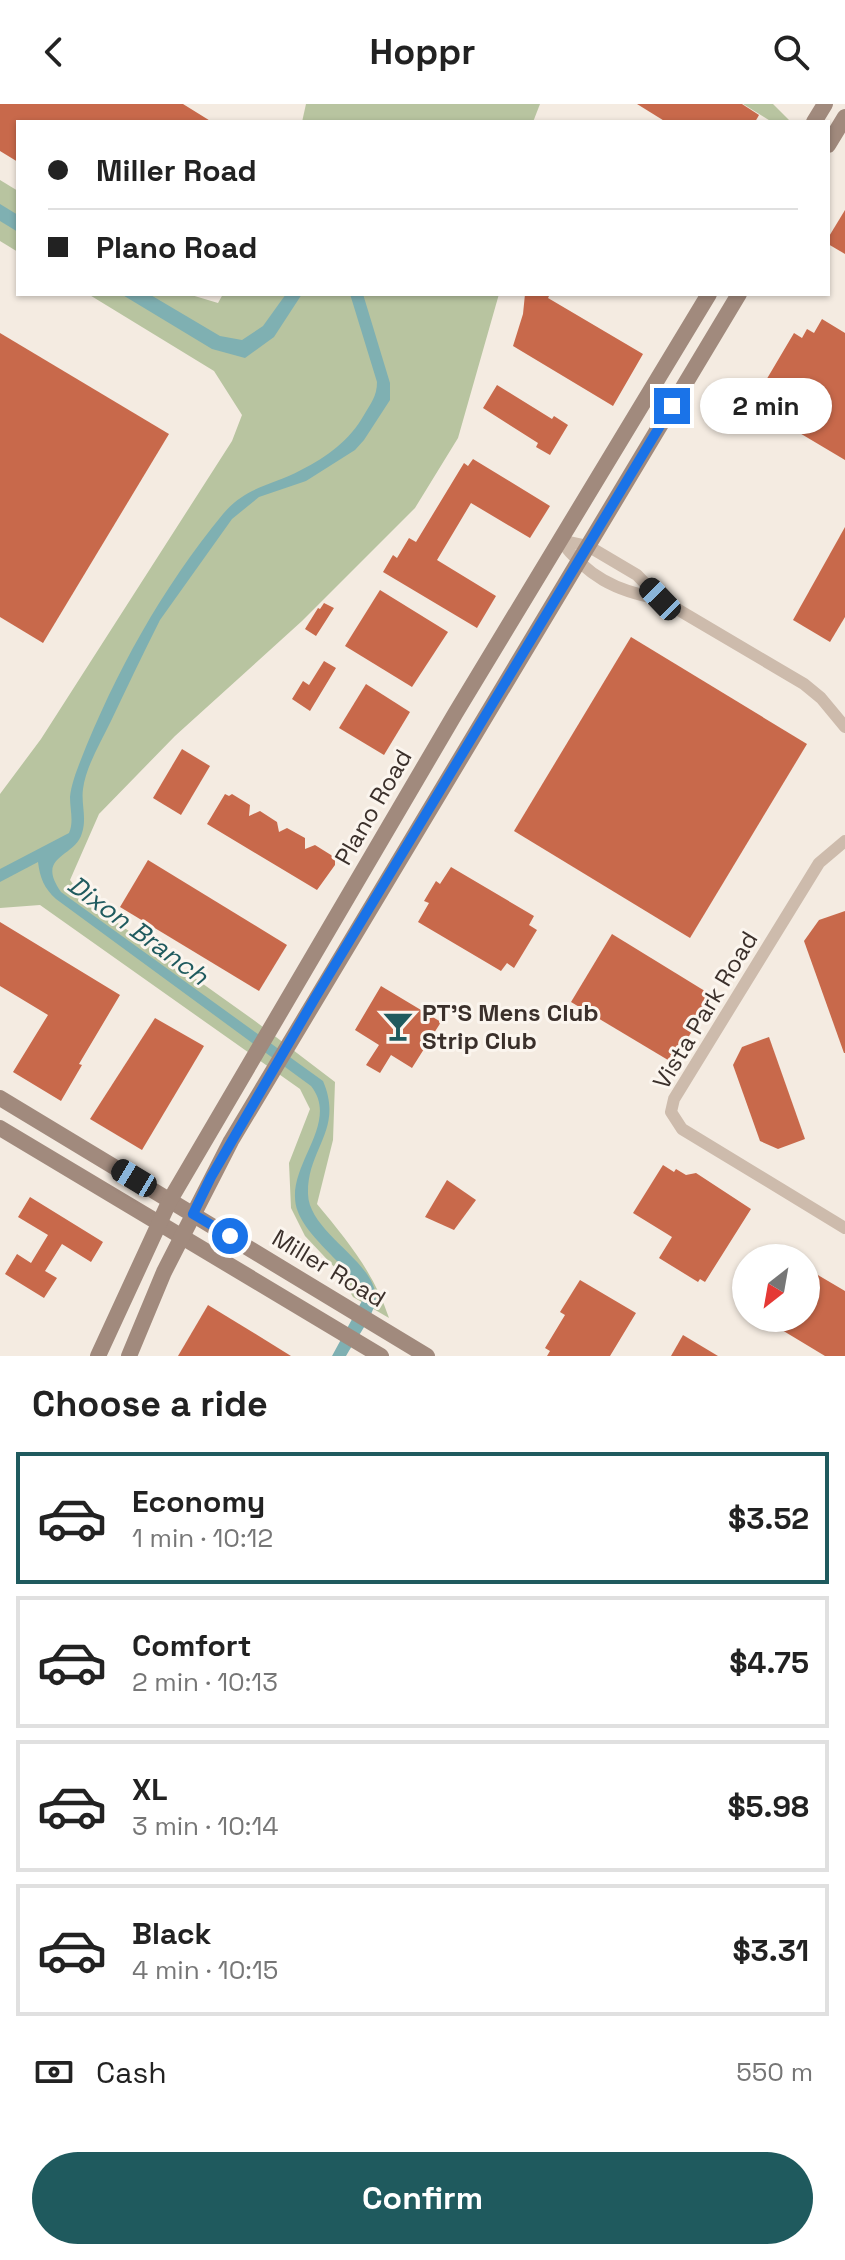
<!DOCTYPE html>
<html lang="en">
<head>
<meta charset="utf-8">
<style>
  :root { --surface:#fff; --page:#f2f2f2; --text:#222; --muted:#767676; --line:#e0e0e0; --accent:#1f5a5e }
  body { margin:0; font-family:"Space Grotesk",sans-serif; background:var(--page); color:var(--text); height:100vh; display:flex; flex-direction:column; font-size:30px; white-space:nowrap }
  * { box-sizing:border-box; margin:0 }
  p { font-size:26px; color:var(--muted) }
  .icon { flex:none; width:44px; height:44px; fill:none; stroke:currentColor; stroke-width:2; stroke-linecap:round; stroke-linejoin:round }
  .map { position:relative; height:1252px; overflow:hidden }
  .panel { display:flex; flex-direction:column; background:var(--surface); flex:1 }
  .panel>* { flex:none }
  .hud { position:absolute; left:16px; top:16px; width:814px; height:176px; border-radius:0px; box-shadow:0 2px 6px #0004; display:grid; align-content:center; height:176px; padding:0 32px; background:var(--surface) }
  .needle { width:52px; rotate:211deg }
  .controls { position:absolute; left:732px; top:1140px; display:grid; gap:16px }
  .controls a { display:grid; place-items:center; width:88px; height:88px; border-radius:50%; background:var(--surface); box-shadow:0 2px 6px #0004; font-size:40px }
  .end { position:absolute; width:36px; height:36px; margin:-18px; border:10px solid #1a73e8; background:#fff; box-shadow:0 0 0 4px #fff }
  .from { border-radius:50% }
  .bubble { position:absolute; height:56px; border-radius:28px; background:var(--surface); box-shadow:0 2px 6px #0004; font-size:26px; font-weight:700; line-height:56px; text-align:center }
  .car { position:absolute; width:24px; height:48px; margin:-24px -12px; border-radius:10px; box-shadow:0 0 6px 2px #0007; background:linear-gradient(#222 24%,#8ab4d8 0 40%,#222 0 76%,#8ab4d8 0 86%,#222 0) }
  .hud b { display:flex; align-items:center; gap:28px; height:76px; font-size:30px }
  .hud b+b { border-top:2px solid var(--line) }
  .hud i { width:20px; height:20px; background:var(--text) }
  ul { padding:0; list-style:none }
  li { display:flex; align-items:center; gap:24px; height:132px; margin:0 16px 12px; padding:0 16px; border:4px solid var(--line); border-radius:0px }
  li div { flex:1 }
  li b { display:block; font-size:30px }
  li em { font-style:normal; font-weight:700 }
  li.selected { border-color:var(--accent) }
  li>.icon { width:72px; height:72px; stroke-width:1.5 }
  h2 { padding:0 32px; font-size:36px; line-height:96px }
  .pay { display:flex; align-items:center; gap:20px; height:88px; padding:0 32px; font-size:30px }
  .pay p { margin-inline-start:auto }
  .cta { display:flex; gap:16px; margin-top:auto; padding:16px 32px }
  .cta a { flex:1; height:92px; border-radius:48px; background:var(--accent); color:#fff; font-size:32px; font-weight:700; line-height:92px; text-align:center }
  header { display:flex; justify-content:space-between; align-items:center; height:104px; padding:0 32px; background:var(--surface); font-size:36px; font-weight:700 }
  .map>svg:first-child { display:block }
  .green { fill:#b8c4a0 }
  .water { fill:#7fb0b2 }
  .building { fill:#c8694b }
  .lines { fill:none; stroke-linecap:round; stroke-linejoin:round }
  .minor { stroke:#cdbbac; stroke-width:12 }
  .secondary { stroke:#a18a7d; stroke-width:16 }
  .route { stroke:#1a73e8; stroke-width:10 }
  .labels { text-anchor:middle; dominant-baseline:central; stroke-width:6; stroke-linejoin:round; paint-order:stroke }
  .street-label { font-size:24px; fill:#3b302b; stroke:#fbf5ee }
  .poi-label { font-size:24px; font-weight:bold; fill:#3b302b; stroke:#fbf5ee; text-anchor:start }
  .water-label { font-size:26px; font-style:italic; fill:#1f5a5e; stroke:#fbf5ee }
</style>
</head>
<body>
<header><svg class="icon" aria-label="back" viewBox="0 0 24 24"><path d="M15 5l-7 7 7 7"/></svg>Hoppr<svg class="icon" aria-label="search" viewBox="0 0 24 24"><circle cx="10" cy="10" r="6"/><path d="M15 15l6 6"/></svg></header>
<div class="map">
<svg width="845" height="1252" viewBox="0 0 845 1252">
  <rect width="100%" height="100%" fill="#f4ebe1"/>
  <g class="green">
    <path d="M306 0H540L533 18H302Z"/>
    <path d="M743 0H773L791 18H772Z"/>
    <path d="M0 76 18 87V148L0 137Z"/>
    <path d="M88 190H188L218 199 223 190H499L458 334 415 404 302 517 175 632 99 710 70 776 84 795 255 917 335 978 333 1036 317 1100C347 1136 374 1169 389 1214L353 1193 338 1167 305 1132 291 1104 289 1059 310 1005 300 985 40 801 0 804V690L41 635 232 337 242 311 214 267Z"/>
  </g>
  <g class="water">
    <path d="M0 100 18 111V128L0 117Z"/>
    <path d="M121 190H149L220 232 242 236 263 222 286 190H302L274 233 245 254 212 245Z"/>
    <path d="M350 190H363L390 279V296L364 336 355 346 306 377 259 393 232 415 160 516C143 550 127 583 111 617 101 638 86 662 83 685 81 700 87 714 82 729 75 754 35 751 61 788L323 977C344 1026 307 1044 308 1090 309 1132 388 1163 374 1203 368 1220 355 1236 346 1252H332L363 1195V1185C345 1162 307 1132 298 1108 281 1065 342 1021 311 982L56 795C44 784 40 774 38 758L0 778V765L69 729C74 718 70 706 70 693 71 682 76 668 80 658 115 569 162 484 223 410 246 382 272 382 301 366 327 353 350 336 364 311 371 299 377 292 377 278Z"/>
  </g>
  <g class="building">
    <path d="M0 0H183L212 18H18V58L0 47Z"/>
    <path d="M637 0H742L759 11 755 18H666Z"/>
    <path d="M845 106V150L828 140V134Z"/>
    <path d="M525 190H550L548 194 643 250 613 302 513 242 523 210Z"/>
    <path d="M822 215 845 229V356L766 309 779 286 765 278 794 229 802 234 807 225 814 229Z"/>
    <path d="M0 229 169 330 43 539 0 513Z"/>
    <path d="M497 281 552 315 554 312 568 321 550 351 536 343 538 339 483 304Z"/>
    <path d="M473 355 550 402 530 434 471 399 437 456 496 492 477 524 383 468 393 451 397 454 409 434 416 438 464 359 468 362Z"/>
    <path d="M845 423V513L830 538 793 516Z"/>
    <path d="M380 486 448 528 412 583 345 542Z"/>
    <path d="M324 499 334 504 316 532 305 525 318 504 320 505Z"/>
    <path d="M631 533 807 640 690 834 514 727Z"/>
    <path d="M324 557 336 564 310 607 292 595 303 577 309 581Z"/>
    <path d="M366 580 410 608 384 651 339 624Z"/>
    <path d="M182 645 210 662 181 711 153 694Z"/>
    <path d="M225 690 229 692 232 690 250 701 249 712 260 707 277 718 279 728 287 724 305 734V745L315 741 331 751 335 756V761L317 786 207 720Z"/>
    <path d="M148 756 287 841 259 887 120 803Z"/>
    <path d="M451 763 534 812 529 821 537 826 514 864 507 859 501 867 418 818 429 799 424 797 436 777 440 780Z"/>
    <path d="M845 807V949H844L804 837 819 816Z"/>
    <path d="M0 818 120 891 79 960 82 961 61 997 13 968 48 911 0 882Z"/>
    <path d="M612 830 713 892 673 959 571 898Z"/>
    <path d="M381 882 441 918 412 964 391 951 380 969 366 961 379 941 355 926Z"/>
    <path d="M155 914 204 942 142 1046 90 1015Z"/>
    <path d="M769 933 805 1035 778 1045 760 1037 733 961 742 943Z"/>
    <path d="M663 1061 674 1068 676 1065 686 1071 696 1069 751 1105 705 1178 700 1175 698 1178 659 1154 672 1133 633 1109Z"/>
    <path d="M447 1076 476 1096 454 1126 425 1113Z"/>
    <path d="M30 1093 103 1138 91 1158 62 1140 45 1167 57 1174 44 1194 5 1170 17 1150 31 1159 48 1131 18 1113Z"/>
    <path d="M806 1164 845 1187V1252H825L762 1214H806Z"/>
    <path d="M580 1176 636 1209 610 1252H547L550 1247 545 1244 565 1211 560 1208Z"/>
    <path d="M208 1201 249 1226 291 1252H178Z"/>
    <path d="M683 1231 718 1252H671Z"/>
  </g>
  <g class="lines">
    <g class="minor">
      <path d="M560 436 588 442 637 471 660 495 804 580 821 594 845 623"/>
      <path d="M560 436C587 472 615 487 660 495"/>
      <path d="M845 737 819 759 674 995 671 1008 682 1025 845 1124"/>
    </g>
    <g class="secondary">
      <path d="M814 18 825 0"/>
      <path d="M828 41 845 13"/>
      <path d="M0 994 427 1252"/>
      <path d="M0 1024 381 1252"/>
      <path d="M98 1252 170 1096 455 610 709 190"/>
      <path d="M129 1252 164 1168 231 1037 739 190"/>
    </g>
  </g>
  <g class="lines">
    <path class="route" d="M230 1132 193 1110 211 1073 315 894 672 302"/>
  </g>
  <defs>
    <symbol id="bar-bare" viewBox="-9 -9 18 18"><path d="M-6-5H6L.8 .8V4.5H3.5V6h-7V4.5H-.8V.8Z" fill="#1f5a5e" stroke="#fbf5ee" stroke-width="2.5" paint-order="stroke"/></symbol>
  </defs>
  <g fill-rule="evenodd">
    <use href="#bar-bare" x="376" y="900" width="44" height="44"/>
  </g>
  <g class="labels">
    <g class="street-label">
      <text transform="translate(373 703) rotate(-60)">Plano Road</text>
      <text transform="translate(705 906) rotate(-59)">Vista Park Road</text>
      <text transform="translate(329 1164) rotate(31)">Miller Road</text>
    </g>
    <g class="poi-label">
      <text x="422" y="908">PT'S Mens Club<tspan x="422" dy="28">Strip Club</tspan></text>
    </g>
    <g class="water-label">
      <text transform="translate(138 826) rotate(36)">Dixon Branch</text>
    </g>
  </g>
</svg>
<div class="controls">
<a><svg class="needle" viewBox="-14 -14 28 28"><path d="M0-13l5 13h-10z" fill="#e53935"/><path d="M0 13l5-13h-10z" fill="#767676"/></svg></a>
</div>
<i class="end from" style="left:230px;top:1132px"></i>
<i class="end" style="left:672px;top:302px"></i>
<div class="bubble" style="left:700px;top:274px;width:132px">2 min</div>
<i class="car" style="left:660px;top:495px;rotate:316deg"></i>
<i class="car" style="left:134px;top:1074px;rotate:301deg"></i>
<div class="hud">
<b><i class="from"></i>Miller Road</b>
<b><i></i>Plano Road</b>
</div>
</div>
<section class="panel">
<h2>Choose a ride</h2>
<ul>
<li class="selected"><svg class="icon" aria-label="car" viewBox="0 0 24 24"><path d="M5 17H2v-5l4-1 3-4h7l3 4 3 1v5h-3M9 17h6M6 11h13"/><circle cx="7" cy="17" r="2"/><circle cx="17" cy="17" r="2"/></svg><div><b>Economy</b><p>1 min · 10:12</p></div><em>$3.52</em></li>
<li><svg class="icon" aria-label="car" viewBox="0 0 24 24"><path d="M5 17H2v-5l4-1 3-4h7l3 4 3 1v5h-3M9 17h6M6 11h13"/><circle cx="7" cy="17" r="2"/><circle cx="17" cy="17" r="2"/></svg><div><b>Comfort</b><p>2 min · 10:13</p></div><em>$4.75</em></li>
<li><svg class="icon" aria-label="car" viewBox="0 0 24 24"><path d="M5 17H2v-5l4-1 3-4h7l3 4 3 1v5h-3M9 17h6M6 11h13"/><circle cx="7" cy="17" r="2"/><circle cx="17" cy="17" r="2"/></svg><div><b>XL</b><p>3 min · 10:14</p></div><em>$5.98</em></li>
<li><svg class="icon" aria-label="car" viewBox="0 0 24 24"><path d="M5 17H2v-5l4-1 3-4h7l3 4 3 1v5h-3M9 17h6M6 11h13"/><circle cx="7" cy="17" r="2"/><circle cx="17" cy="17" r="2"/></svg><div><b>Black</b><p>4 min · 10:15</p></div><em>$3.31</em></li>
</ul>
<div class="pay"><svg class="icon" aria-label="cash" viewBox="0 0 24 24"><path d="M3 7h18v10H3z"/><circle cx="12" cy="12" r="2"/></svg>Cash<p>550 m</p></div>
<div class="cta"><a>Confirm</a></div>
</section>
</body>
</html>
